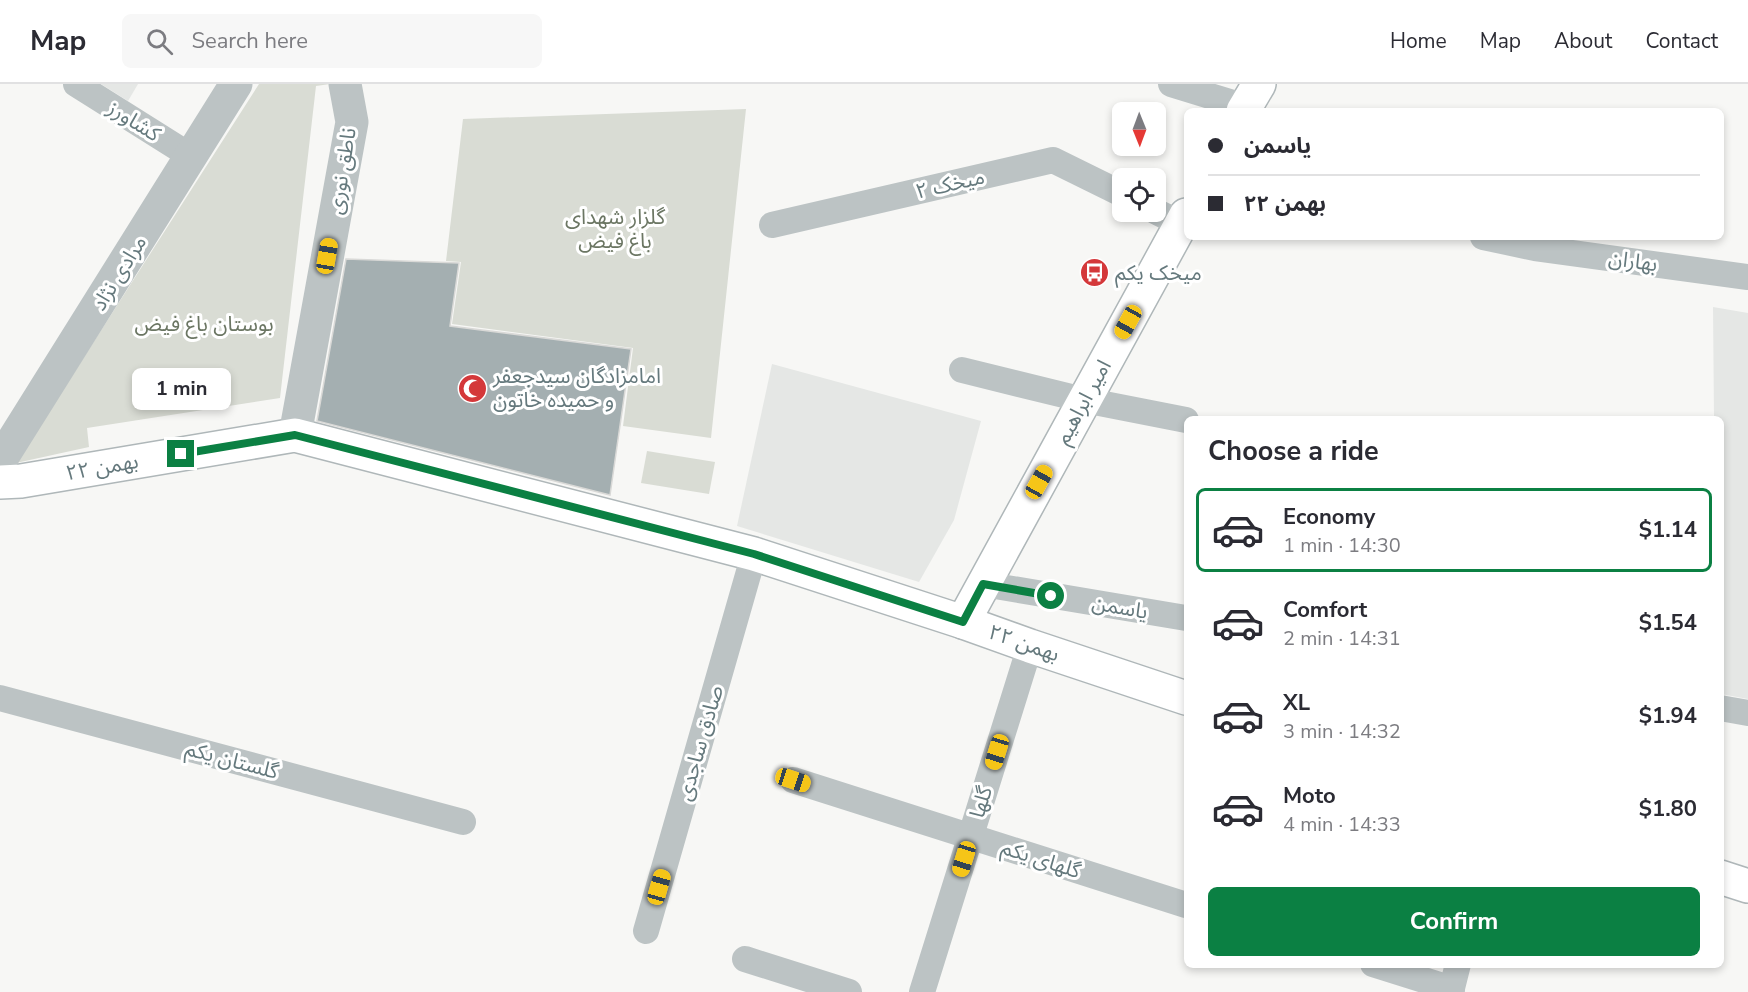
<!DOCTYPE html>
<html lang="en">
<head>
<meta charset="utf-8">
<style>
  :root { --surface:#fff; --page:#f7f7f7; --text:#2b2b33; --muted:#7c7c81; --line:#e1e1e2; --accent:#0b8043 }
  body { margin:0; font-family:"Nunito Sans","Noto Sans Arabic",sans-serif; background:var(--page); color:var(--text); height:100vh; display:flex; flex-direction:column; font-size:22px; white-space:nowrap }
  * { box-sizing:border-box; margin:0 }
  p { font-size:20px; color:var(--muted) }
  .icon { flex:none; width:33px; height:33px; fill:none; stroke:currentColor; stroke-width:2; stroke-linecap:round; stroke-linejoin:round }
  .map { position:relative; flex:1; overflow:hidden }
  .panel { position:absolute; left:1184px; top:332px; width:540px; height:552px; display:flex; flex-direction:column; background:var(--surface); border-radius:9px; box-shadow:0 3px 9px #0003 }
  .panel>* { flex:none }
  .banner { position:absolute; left:1184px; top:24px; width:540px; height:132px; border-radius:9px; box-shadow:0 3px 9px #0003; display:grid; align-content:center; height:132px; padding:0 24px; background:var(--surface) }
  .needle { width:39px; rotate:179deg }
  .buttons { position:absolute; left:1112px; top:18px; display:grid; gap:12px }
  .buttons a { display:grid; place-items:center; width:54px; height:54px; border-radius:9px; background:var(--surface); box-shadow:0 3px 9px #0003; font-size:30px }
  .end { position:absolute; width:27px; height:27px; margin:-14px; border:8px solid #0b8043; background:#fff; box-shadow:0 0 0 3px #fff }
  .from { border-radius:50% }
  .bubble { position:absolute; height:42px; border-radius:9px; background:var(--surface); box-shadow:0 3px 9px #0003; font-size:20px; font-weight:700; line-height:42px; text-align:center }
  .car { position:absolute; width:18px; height:36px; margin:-18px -9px; border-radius:8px; box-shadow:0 0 4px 2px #0007; background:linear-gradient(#f5c518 24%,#345 0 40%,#f5c518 0 76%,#345 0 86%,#f5c518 0) }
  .banner b { display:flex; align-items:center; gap:21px; height:57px; font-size:22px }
  .banner b+b { border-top:2px solid var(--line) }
  .banner i { width:15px; height:15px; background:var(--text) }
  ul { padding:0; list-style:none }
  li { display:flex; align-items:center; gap:18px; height:84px; margin:0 12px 9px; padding:0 12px; border:3px solid transparent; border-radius:9px }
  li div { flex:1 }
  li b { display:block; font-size:22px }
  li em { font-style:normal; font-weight:700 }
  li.current { border-color:var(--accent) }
  li>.icon { width:54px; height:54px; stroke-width:1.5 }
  h2 { padding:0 24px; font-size:27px; line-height:72px }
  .primary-button { display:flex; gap:12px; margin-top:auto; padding:12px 24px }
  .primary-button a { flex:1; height:69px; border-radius:9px; background:var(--accent); color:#fff; font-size:24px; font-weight:700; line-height:69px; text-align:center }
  header { display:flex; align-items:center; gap:36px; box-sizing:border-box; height:84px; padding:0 30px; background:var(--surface); border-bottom:2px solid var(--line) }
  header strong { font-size:28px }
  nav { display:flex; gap:33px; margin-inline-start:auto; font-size:21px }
  .search { width:420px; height:54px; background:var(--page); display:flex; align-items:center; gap:15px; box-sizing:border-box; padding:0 21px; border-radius:9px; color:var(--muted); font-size:22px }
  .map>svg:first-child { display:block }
  .built { fill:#e5e7e5 }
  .green { fill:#d9dcd4 }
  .building { fill:#a4afb1; stroke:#d9d9d7; stroke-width:1.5 }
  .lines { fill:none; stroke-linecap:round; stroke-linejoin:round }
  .secondary-casing { stroke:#afb7b9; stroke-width:36 }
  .minor { stroke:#bcc3c4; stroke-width:26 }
  .tertiary { stroke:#bcc3c4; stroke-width:33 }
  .secondary { stroke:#fff; stroke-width:33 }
  .route { stroke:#0b8043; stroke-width:8 }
  .labels { text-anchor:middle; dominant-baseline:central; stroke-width:6; stroke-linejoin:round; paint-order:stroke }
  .street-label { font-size:21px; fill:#65797d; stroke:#fff }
  .park-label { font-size:21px; fill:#6b7663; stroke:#fff }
  .poi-label { font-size:21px; fill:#65797d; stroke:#fff; text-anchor:start }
</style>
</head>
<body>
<header>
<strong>Map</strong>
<div class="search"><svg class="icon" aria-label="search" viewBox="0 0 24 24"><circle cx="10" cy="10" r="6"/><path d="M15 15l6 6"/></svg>Search here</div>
<nav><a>Home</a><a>Map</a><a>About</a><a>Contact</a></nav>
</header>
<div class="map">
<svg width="1748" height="908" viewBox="0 0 1748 908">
  <rect width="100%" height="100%" fill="#f7f7f5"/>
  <g class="built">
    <path d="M101 0H138L128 17Z"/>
    <path d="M1713 223 1748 229V615L1721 610 1720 334H1714Z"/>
    <path d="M772 280 981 337 954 436 919 498 737 442Z"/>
  </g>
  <g class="green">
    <path d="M259 0H330L316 2 280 314 87 344 89 363 16 379Z"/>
    <path d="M746 25 711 354 623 342 633 264 452 240 461 178 446 177 463 35Z"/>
    <path d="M647 367 715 378 709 410 641 399Z"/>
  </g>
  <path class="building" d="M346 175 459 179 450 242 631 265 610 411 317 337Z"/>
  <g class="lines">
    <defs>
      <g id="secondary">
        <path d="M1243 27 1259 0"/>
        <path d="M0 398 21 397 295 351 754 470 963 538 1030 562 1186 614"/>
        <path d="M963 538 1186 131"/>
        <path d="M1720 793 1748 802"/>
      </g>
    </defs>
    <use href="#secondary" class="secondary-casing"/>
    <g class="minor">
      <path d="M76 0 192 73"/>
      <path d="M1171 0 1246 23"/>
      <path d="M1155 127 1181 140"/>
      <path d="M772 141 1053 76 1122 110"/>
      <path d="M1483 153 1535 164 1748 193"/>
      <path d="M962 286 1084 316 1186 336"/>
      <path d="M983 500 1186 534"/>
      <path d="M0 614 463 738"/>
      <path d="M1720 624 1748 629"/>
      <path d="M793 696 1186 821"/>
      <path d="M646 847 754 470"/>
      <path d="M745 875 849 908"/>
      <path d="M1373 880 1452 905"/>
      <path d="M922 908 1030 562"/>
      <path d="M1451 908 1458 880"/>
    </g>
    <g class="tertiary">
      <path d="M295 351 352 38 345 0"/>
      <path d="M0 377 236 0"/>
    </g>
    <use href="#secondary" class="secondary"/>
  </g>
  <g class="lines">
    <path class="route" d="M181 370 295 351 754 470 963 538 983 500 1051 512"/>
  </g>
  <defs>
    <symbol id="bus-disc" viewBox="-11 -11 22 22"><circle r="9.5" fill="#d4383a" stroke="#fff"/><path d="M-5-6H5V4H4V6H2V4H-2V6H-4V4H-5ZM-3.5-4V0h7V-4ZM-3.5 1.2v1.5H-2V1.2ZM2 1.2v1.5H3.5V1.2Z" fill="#fff"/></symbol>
    <symbol id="mosque-disc" viewBox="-11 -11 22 22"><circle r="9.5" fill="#d4383a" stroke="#fff"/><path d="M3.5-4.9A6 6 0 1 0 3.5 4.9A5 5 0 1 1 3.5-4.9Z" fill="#fff"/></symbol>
  </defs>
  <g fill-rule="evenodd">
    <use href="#bus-disc" x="1078" y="172" width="33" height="33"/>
    <use href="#mosque-disc" x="456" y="288" width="33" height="33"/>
  </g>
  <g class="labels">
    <g class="street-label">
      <text transform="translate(134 37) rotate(32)">کشاورز</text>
      <text transform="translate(342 87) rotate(-81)">ناطق نوری</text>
      <text transform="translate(950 100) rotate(-13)">میخک ۲</text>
      <text transform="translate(1633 177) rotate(8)">بهاران</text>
      <text transform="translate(119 189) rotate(-58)">مرادی نژاد</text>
      <text transform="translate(1083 318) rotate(-61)">امیر ابراهیم</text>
      <text transform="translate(102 383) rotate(-10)">۲۲ بهمن</text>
      <text transform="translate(1120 523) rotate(10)">یاسمن</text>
      <text transform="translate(1024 559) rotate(19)">۲۲ بهمن</text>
      <text transform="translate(700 659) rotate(-74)">صادق ساجدی</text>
      <text transform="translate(232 676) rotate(15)">گلستان یکم</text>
      <text transform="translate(981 718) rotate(-73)">گلها</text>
      <text transform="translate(1041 775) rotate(18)">گلهای یکم</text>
    </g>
    <g class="park-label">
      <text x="615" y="133">گلزار شهدای<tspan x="615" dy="24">باغ فیض</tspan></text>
      <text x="204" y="240">بوستان باغ فیض</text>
    </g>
    <g class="poi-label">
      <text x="1115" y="189">میخک یکم</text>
      <text x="493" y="292">امامزادگان سیدجعفر<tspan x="493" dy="24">و حمیده خاتون</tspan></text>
    </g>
  </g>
</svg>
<div class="buttons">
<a><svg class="needle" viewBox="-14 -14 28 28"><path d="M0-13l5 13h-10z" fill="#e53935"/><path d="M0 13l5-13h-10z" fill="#7c7c81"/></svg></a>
<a><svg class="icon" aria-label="locate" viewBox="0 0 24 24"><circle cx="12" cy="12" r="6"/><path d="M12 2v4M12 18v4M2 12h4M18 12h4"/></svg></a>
</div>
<i class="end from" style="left:1051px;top:512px"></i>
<i class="end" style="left:181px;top:370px"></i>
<div class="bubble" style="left:132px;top:284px;width:99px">1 min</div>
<i class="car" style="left:327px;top:172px;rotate:10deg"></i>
<i class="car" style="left:1128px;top:238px;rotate:209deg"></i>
<i class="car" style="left:1039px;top:398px;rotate:29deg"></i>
<i class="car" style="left:997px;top:668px;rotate:197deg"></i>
<i class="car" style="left:793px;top:696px;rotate:108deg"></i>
<i class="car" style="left:964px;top:775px;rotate:197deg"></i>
<i class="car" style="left:659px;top:803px;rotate:16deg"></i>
<div class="banner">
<b><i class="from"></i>یاسمن</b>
<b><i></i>۲۲ بهمن</b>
</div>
<section class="panel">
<h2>Choose a ride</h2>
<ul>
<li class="current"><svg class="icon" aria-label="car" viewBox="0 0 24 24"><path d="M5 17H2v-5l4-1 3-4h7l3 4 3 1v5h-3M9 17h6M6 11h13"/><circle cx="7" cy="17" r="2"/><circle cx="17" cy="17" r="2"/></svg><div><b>Economy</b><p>1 min · 14:30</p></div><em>$1.14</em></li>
<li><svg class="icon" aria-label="car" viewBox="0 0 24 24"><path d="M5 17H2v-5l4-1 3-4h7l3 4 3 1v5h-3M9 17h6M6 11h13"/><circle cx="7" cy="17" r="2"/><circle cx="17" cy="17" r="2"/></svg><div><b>Comfort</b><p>2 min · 14:31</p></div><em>$1.54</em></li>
<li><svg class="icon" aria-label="car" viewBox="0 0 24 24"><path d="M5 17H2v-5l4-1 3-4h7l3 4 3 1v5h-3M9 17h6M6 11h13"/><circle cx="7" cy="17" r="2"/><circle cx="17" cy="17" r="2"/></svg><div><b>XL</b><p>3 min · 14:32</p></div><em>$1.94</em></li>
<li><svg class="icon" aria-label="car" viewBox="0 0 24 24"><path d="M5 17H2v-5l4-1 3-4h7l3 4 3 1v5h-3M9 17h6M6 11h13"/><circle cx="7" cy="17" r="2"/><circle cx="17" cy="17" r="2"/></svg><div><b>Moto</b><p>4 min · 14:33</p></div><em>$1.80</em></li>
</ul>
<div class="primary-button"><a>Confirm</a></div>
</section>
</div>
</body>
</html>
